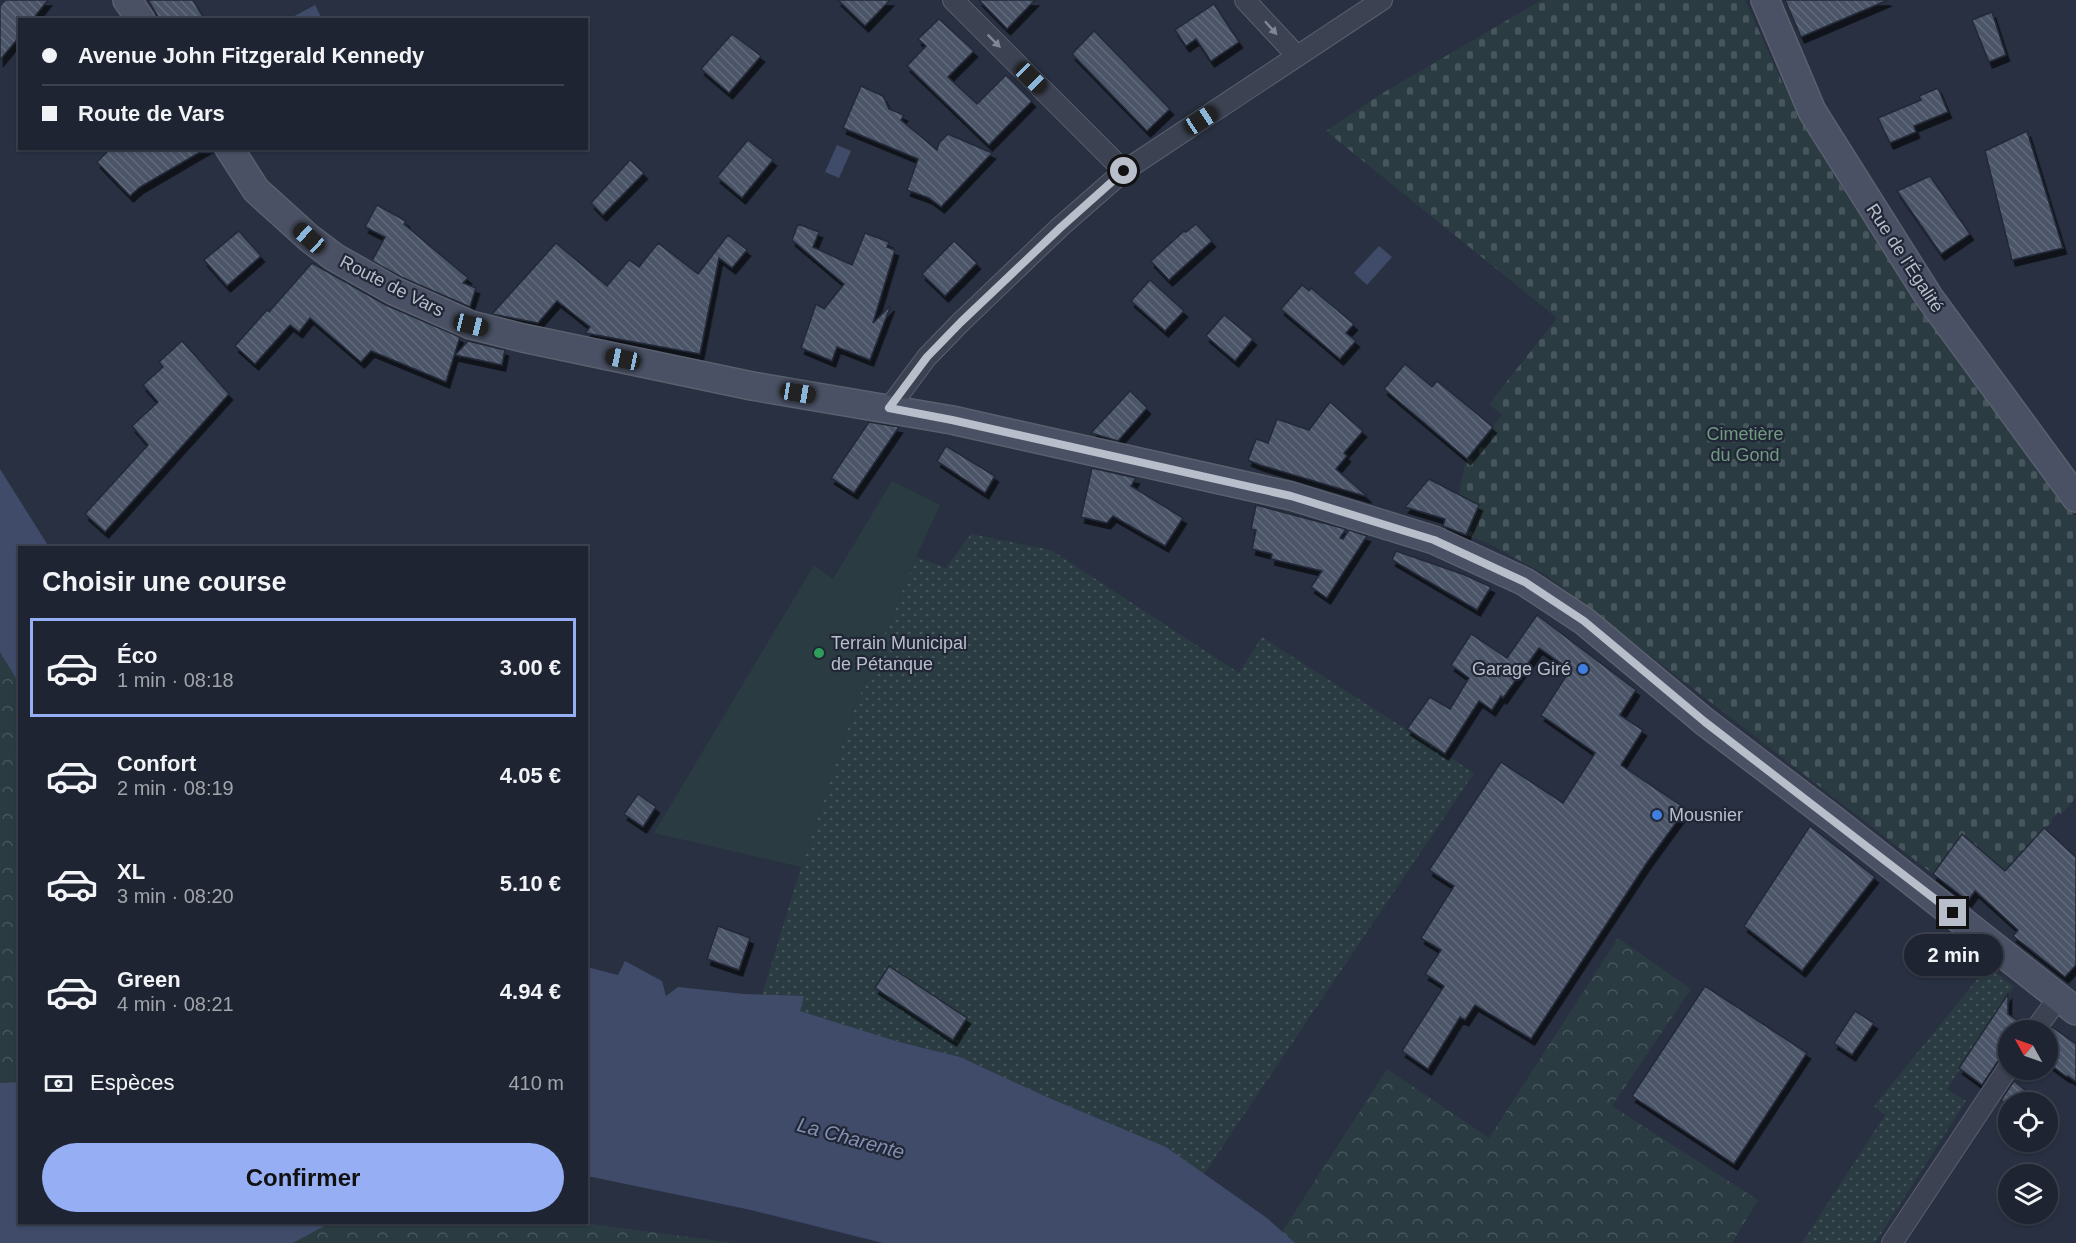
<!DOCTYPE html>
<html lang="fr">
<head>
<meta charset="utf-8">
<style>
  :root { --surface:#1e2431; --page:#262c39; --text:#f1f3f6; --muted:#a1a4ab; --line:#3c414d; --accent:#96aef3 }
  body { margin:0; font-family:Helvetica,sans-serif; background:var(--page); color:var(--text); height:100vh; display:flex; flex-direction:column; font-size:22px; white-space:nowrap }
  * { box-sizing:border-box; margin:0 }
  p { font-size:20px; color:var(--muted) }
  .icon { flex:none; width:33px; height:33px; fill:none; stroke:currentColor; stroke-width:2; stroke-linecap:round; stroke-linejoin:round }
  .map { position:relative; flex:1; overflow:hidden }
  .sheet { position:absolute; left:18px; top:546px; width:570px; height:678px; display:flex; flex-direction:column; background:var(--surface); border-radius:0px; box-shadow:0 2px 4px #0004,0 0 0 2px var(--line) }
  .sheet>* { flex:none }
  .hud { position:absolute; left:18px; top:18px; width:570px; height:132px; border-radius:0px; box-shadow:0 2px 4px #0004,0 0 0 2px var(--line); display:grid; align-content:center; height:132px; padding:0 24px; background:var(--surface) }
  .needle { width:39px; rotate:310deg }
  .buttons { position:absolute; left:1998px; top:1020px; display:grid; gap:12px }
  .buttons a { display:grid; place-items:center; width:60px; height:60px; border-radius:50%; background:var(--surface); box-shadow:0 2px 4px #0004,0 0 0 2px var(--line); font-size:30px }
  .end { position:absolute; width:27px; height:27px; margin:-14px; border:8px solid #b9becb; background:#111; box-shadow:0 0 0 3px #111 }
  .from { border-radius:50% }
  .bubble { position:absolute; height:42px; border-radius:21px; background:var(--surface); box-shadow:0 2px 4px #0004,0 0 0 2px var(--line); font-size:20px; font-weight:700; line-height:42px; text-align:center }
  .car { position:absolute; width:18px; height:36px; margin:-18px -9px; border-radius:8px; box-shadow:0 0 4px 2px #0007; background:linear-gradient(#222 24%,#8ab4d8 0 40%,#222 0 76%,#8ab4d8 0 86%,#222 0) }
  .hud b { display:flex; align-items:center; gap:21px; height:57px; font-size:22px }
  .hud b+b { border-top:2px solid var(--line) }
  .hud i { width:15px; height:15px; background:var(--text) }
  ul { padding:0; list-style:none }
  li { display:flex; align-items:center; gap:18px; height:99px; margin:0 12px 9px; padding:0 12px; border:3px solid transparent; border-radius:0px }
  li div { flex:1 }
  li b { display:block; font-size:22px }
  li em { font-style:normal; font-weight:700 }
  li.selected { border-color:var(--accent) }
  li>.icon { width:54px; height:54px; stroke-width:1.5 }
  h2 { padding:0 24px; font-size:27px; line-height:72px }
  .pay { display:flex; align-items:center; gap:15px; height:66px; padding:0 24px; font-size:22px }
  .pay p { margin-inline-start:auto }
  .action { display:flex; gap:12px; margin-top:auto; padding:12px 24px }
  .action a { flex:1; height:69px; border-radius:36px; background:var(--accent); color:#111; font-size:24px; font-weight:700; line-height:69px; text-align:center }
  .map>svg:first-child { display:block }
  .green { fill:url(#green-dots) }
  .forest { fill:url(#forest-crowns) }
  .cemetery { fill:url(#cemetery-stones) }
  .pitch { fill:#2a3c42 }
  .water { fill:#3f4b69 }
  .building { fill:url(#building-back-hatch); stroke:#232938; stroke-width:1.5; filter:url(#shadow) }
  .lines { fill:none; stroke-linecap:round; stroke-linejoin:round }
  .street-casing { stroke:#5a606e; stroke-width:22 }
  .secondary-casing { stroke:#5a606e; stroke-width:30 }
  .street { stroke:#3c4251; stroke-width:20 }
  .secondary { stroke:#4a5164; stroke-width:27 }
  .oneway { fill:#818694 }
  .route { stroke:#b9becb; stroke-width:8 }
  .leisure-dot { fill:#2e9e5b; stroke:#212736; stroke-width:2 }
  .shop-dot { fill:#3f7fe0; stroke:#212736; stroke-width:2 }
  .labels { text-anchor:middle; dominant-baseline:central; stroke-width:4.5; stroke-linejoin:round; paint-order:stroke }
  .street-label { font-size:18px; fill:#b9becb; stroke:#212736 }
  .park-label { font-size:18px; fill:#719b80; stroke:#212736 }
  .poi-label { font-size:18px; fill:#b9becb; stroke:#212736; text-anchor:start }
  .water-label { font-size:20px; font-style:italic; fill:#8290b1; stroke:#212736 }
</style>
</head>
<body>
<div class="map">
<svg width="2076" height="1243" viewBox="0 0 2076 1243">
  <defs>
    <pattern id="green-dots" width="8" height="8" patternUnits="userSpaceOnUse" patternTransform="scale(1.5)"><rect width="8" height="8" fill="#2a3c42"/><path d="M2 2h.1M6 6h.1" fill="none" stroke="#47565c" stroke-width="1.8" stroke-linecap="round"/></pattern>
    <pattern id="forest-crowns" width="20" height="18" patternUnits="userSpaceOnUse" patternTransform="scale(1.5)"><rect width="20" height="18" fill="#2a3c42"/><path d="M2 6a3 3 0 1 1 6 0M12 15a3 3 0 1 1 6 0" fill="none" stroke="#47565c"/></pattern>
    <pattern id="cemetery-stones" width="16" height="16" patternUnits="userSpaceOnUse" patternTransform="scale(1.5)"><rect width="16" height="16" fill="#2a3c42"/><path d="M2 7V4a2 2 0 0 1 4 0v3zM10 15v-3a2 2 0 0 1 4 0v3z" fill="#47565c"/></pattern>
    <pattern id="building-back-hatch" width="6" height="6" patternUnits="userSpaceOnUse" patternTransform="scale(1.5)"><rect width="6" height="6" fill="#4c5468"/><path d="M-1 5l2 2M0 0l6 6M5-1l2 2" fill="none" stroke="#646b7c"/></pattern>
    <filter id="shadow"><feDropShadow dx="3.5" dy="6" stdDeviation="0" flood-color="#0009"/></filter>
  </defs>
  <rect width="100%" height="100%" fill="#283041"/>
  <g class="green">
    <path d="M971 534 1051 550 1239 673 1262 637 1474 773 1204 1174 1166 1147 1047 1097 960 1057 899 1042 799 1011 804 996 762 995 801 867 847 727 916 557 946 568Z"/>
    <path d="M1988 966 2014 987 1947 1089 1966 1101 1875 1243H1802L1885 1115 1874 1106Z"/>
  </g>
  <g class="forest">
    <path d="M0 591 20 621V1222H577L734 1243H0Z"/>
    <path d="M1618 938 1691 989 1612 1106 1758 1200 1732 1243H1295L1282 1232 1387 1069 1489 1138Z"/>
  </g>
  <path class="cemetery" d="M1542 0H1745L1782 82 1812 139 1844 191 1886 257 2076 518V798L2061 814 2058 812 2051 821 2052 823 2044 828 2004 872 1933 874 1546 575 1488 543 1466 535 1479 505 1459 494 1465 462 1502 415 1489 404 1557 318 1326 131 1381 94Z"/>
  <path class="pitch" d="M892 481 940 505 916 557 847 727 801 867 654 833 814 565 833 579Z"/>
  <g class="water">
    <path d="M315 5 322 19H289Z"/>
    <path d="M837 145 851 151 839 178 825 172Z"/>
    <path d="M1379 246 1392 257 1367 285 1354 273Z"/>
    <path d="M0 469 49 547 20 548 19 683 0 652Z"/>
    <path d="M625 961 662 981 666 996 678 987 744 994 804 996 800 1011 899 1042 960 1057 1047 1097 1166 1147 1267 1218 1295 1243H883L751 1210 587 1176V967L618 975Z"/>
    <path d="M19 1082 20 1222 330 1223 293 1243H0V1083Z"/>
  </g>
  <g class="building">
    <path d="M5 0H48L32 20H20V36L0 60V6Z"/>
    <path d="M148 0H193L205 20H160Z"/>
    <path d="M838 0H890L865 26Z"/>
    <path d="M979 0H1035L1007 29Z"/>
    <path d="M1785 0H1888L1801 37Z"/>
    <path d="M1214 4 1239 42 1211 61 1196 39 1186 46 1175 30Z"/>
    <path d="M1992 12 2006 55 1989 62 1972 20Z"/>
    <path d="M939 19 974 51 948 77 977 104 1006 75 1032 101 989 145 907 66 926 46 918 39Z"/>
    <path d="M1094 31 1170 109 1147 131 1072 54Z"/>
    <path d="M732 34 761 56 729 93 701 69Z"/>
    <path d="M861 86 883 96 889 109 904 115 901 120 937 150 939 143 948 134 992 153 941 207 929 198 907 190 918 159 843 128Z"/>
    <path d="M1938 88 1948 112 1914 126 1916 132 1890 143 1878 118 1921 100 1919 96Z"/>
    <path d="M2027 131 2063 248 2012 260 1985 151Z"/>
    <path d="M748 140 773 160 742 198 717 177Z"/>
    <path d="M111 148H207L140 187 130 196 97 162Z"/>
    <path d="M630 160 644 173 603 215 591 203Z"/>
    <path d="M1930 176 1970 234 1941 254 1897 191Z"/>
    <path d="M377 205 406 221 404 224 468 278 463 283 476 288 470 307 401 277 372 261 385 237 365 227Z"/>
    <path d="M798 224 819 232 813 247 852 265 865 233 889 242 887 247 895 250 873 323 891 305 870 360 837 347 832 361 801 348 816 304 824 309 844 284 792 240Z"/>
    <path d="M1196 224 1212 241 1169 280 1151 261 1184 231 1186 232Z"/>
    <path d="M239 231 261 256 227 286 204 260Z"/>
    <path d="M728 235 747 250 732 268 719 258 700 354 585 333 590 327 557 301 538 323 492 314 556 243 607 286 629 260 639 267 658 243 698 274Z"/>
    <path d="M954 241 977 263 945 296 922 274Z"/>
    <path d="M312 263 386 305 460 337 446 382 371 351 361 362 310 318 299 332 290 325 255 364 235 346 267 310 269 312Z"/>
    <path d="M1150 280 1184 311 1165 331 1131 301Z"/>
    <path d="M1302 285 1309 291 1311 288 1354 324 1346 333 1356 341 1340 359 1281 309Z"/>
    <path d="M1224 315 1253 339 1235 361 1206 336Z"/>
    <path d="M182 341 229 394 105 532 85 514 148 445 132 426 158 402 143 385 163 367 159 362Z"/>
    <path d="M468 341 505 350 502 365 455 355Z"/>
    <path d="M1405 364 1432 387 1437 381 1493 427 1467 459 1384 389Z"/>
    <path d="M1130 391 1147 408 1118 441 1091 433Z"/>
    <path d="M1330 402 1363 431 1344 453 1347 456 1336 469 1368 497 1260 465 1248 460 1256 439 1268 443 1277 419 1309 430Z"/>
    <path d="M869 422 899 427 854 493 831 478Z"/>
    <path d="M946 446 995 476 985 493 937 461Z"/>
    <path d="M1092 468 1136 478 1131 486 1183 518 1165 546 1113 516 1107 523 1081 517Z"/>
    <path d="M1429 479 1479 505 1466 535 1443 526 1445 519 1405 507Z"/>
    <path d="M1256 505 1346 529 1340 538 1343 539 1349 530 1367 536 1327 598 1311 587 1322 571 1271 559 1272 554 1252 549 1256 530 1251 529Z"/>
    <path d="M1396 551 1465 575 1491 587 1477 610 1392 560Z"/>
    <path d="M1537 615 1636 690 1620 715 1643 730 1621 765 1686 809 1646 864 1531 1039 1475 1005 1465 1020 1460 1017 1428 1069 1402 1051 1444 986 1425 974 1441 950 1421 938 1454 886 1429 870 1501 762 1563 803 1595 753 1541 715 1570 670 1539 648 1503 698 1501 696 1492 710 1479 701 1445 754 1407 729 1430 697 1450 709 1469 678 1451 665 1471 634 1507 658Z"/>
    <path d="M638 794 656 807 643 827 624 814Z"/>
    <path d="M1810 826 1875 877 1802 971 1744 926Z"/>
    <path d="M2044 828 2076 857V965L2065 977 2013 936 2018 930 1975 891 1968 901 1933 874 1962 834 2005 871Z"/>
    <path d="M718 926 750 938 739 970 707 959Z"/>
    <path d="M889 966 967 1018 953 1040 875 988Z"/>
    <path d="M1705 986 1807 1053 1734 1164 1632 1096Z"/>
    <path d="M2008 994V1014L2024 1025 2023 1030H2008V1056L1998 1061 1982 1085 1959 1068Z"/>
    <path d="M1855 1011 1874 1023 1852 1055 1834 1043Z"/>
    <path d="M2052 1027 2076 1044V1082L2068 1076 2067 1077 2048 1063V1033Z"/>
    <path d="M2014 1081 2025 1090 2017 1102H2008V1106L2001 1100Z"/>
  </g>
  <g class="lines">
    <defs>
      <g id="street">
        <path d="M953 0 1124 171"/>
        <path d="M1245 0 1297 56"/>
        <path d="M889 408 927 357 961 322 1060 227 1124 171 1382 0"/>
        <path d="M2035 1030 2059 997"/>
        <path d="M1892 1243 2008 1068"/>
      </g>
      <g id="secondary">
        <path d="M127 0 141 20"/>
        <path d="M1765 0 1812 111 1822 127 1929 297 2076 498"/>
        <path d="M229 148 256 190 309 238 334 257 394 291 471 325 523 338 752 386 952 420 1291 496 1434 540 1525 582 1584 621 1705 722 1834 820 2076 1011"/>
      </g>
    </defs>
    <use href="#street" class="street-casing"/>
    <use href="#secondary" class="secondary-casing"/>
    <use href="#street" class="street"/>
    <use href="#secondary" class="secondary"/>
  </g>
  <defs><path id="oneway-solid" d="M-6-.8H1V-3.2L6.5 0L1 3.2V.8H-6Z" transform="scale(1.5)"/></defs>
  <g class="oneway">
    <use href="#oneway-solid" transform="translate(1271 28) rotate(48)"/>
    <use href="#oneway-solid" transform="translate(994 41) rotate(45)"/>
  </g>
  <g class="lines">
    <path class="route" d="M1124 171 1060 228 961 322 927 357 889 408 952 420 1291 496 1434 540 1525 582 1584 621 1705 722 1953 913"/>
  </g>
  <circle class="leisure-dot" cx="819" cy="653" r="6"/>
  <g class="shop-dot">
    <circle cx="1583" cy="669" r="6"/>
    <circle cx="1657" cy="815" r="6"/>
  </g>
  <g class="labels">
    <g class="street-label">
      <text transform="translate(1905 258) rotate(57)">Rue de l'Égalité</text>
      <text transform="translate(392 286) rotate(27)">Route de Vars</text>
    </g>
    <g class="park-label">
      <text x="1745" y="434">Cimetière<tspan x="1745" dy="21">du Gond</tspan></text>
    </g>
    <g class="poi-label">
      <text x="831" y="643">Terrain Municipal<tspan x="831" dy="21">de Pétanque</tspan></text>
      <text x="1571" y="669" text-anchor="end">Garage Giré</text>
      <text x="1669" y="815">Mousnier</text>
    </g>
    <g class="water-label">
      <text transform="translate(851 1138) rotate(15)">La Charente</text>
    </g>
  </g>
</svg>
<div class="buttons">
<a><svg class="needle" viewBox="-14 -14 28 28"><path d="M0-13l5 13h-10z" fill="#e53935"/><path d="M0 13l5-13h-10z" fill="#a1a4ab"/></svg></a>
<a><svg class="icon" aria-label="locate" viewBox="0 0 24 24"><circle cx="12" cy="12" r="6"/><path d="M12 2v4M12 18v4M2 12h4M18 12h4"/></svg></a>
<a><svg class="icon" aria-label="layers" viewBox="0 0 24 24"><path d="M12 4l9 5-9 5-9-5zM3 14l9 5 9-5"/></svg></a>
</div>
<i class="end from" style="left:1124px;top:171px"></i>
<i class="end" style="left:1953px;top:913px"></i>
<div class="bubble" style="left:1904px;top:934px;width:99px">2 min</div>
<i class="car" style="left:1031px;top:78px;rotate:135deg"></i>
<i class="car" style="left:1201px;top:120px;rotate:57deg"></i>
<i class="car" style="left:309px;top:238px;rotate:312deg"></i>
<i class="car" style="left:471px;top:325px;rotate:104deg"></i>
<i class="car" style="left:623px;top:359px;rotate:282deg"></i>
<i class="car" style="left:798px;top:393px;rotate:99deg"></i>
<div class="hud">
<b><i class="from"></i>Avenue John Fitzgerald Kennedy</b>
<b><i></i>Route de Vars</b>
</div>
<section class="sheet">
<h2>Choisir une course</h2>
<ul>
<li class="selected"><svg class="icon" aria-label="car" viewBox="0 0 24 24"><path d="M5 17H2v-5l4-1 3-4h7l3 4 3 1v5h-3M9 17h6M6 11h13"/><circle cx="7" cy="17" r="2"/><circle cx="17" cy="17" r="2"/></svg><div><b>Éco</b><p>1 min · 08:18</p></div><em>3.00 €</em></li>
<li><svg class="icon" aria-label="car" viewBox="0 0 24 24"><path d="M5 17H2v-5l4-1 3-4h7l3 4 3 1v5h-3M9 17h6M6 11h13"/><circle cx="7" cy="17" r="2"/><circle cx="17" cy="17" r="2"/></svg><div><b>Confort</b><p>2 min · 08:19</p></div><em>4.05 €</em></li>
<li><svg class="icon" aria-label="car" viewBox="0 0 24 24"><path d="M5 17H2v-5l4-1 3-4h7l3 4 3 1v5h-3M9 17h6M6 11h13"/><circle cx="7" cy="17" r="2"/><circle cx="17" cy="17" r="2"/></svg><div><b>XL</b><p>3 min · 08:20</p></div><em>5.10 €</em></li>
<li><svg class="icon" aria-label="car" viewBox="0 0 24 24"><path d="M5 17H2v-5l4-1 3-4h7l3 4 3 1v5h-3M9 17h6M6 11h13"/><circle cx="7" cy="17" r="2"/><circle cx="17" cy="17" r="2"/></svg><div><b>Green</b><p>4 min · 08:21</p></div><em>4.94 €</em></li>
</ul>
<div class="pay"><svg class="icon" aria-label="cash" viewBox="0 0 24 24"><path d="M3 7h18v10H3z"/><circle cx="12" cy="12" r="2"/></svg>Espèces<p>410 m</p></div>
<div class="action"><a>Confirmer</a></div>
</section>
</div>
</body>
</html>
